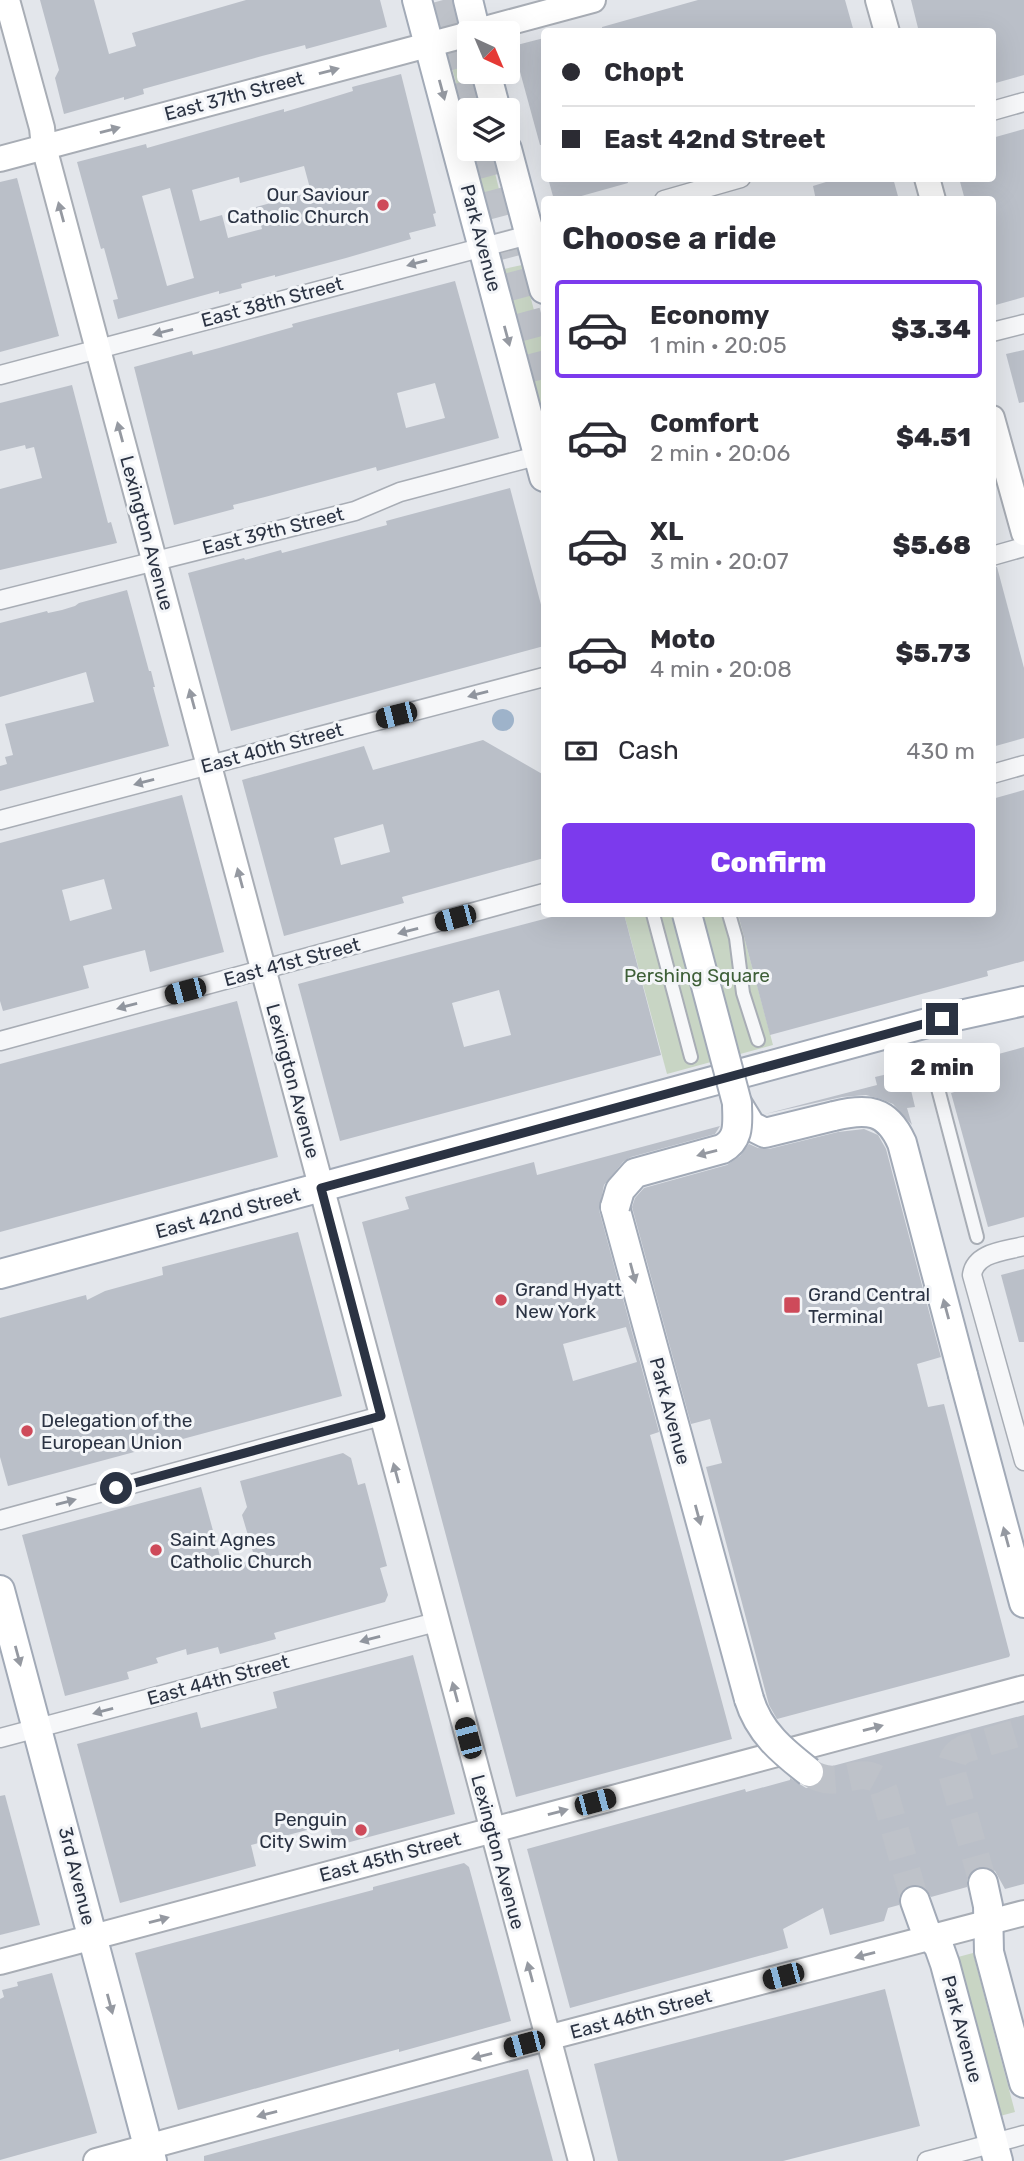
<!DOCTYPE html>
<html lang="en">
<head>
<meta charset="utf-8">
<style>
  :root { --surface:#fff; --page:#f7f7f7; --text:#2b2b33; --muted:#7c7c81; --line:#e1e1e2; --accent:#7c3aed }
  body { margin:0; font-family:Rubik,sans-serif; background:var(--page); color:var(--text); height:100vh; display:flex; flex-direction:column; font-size:26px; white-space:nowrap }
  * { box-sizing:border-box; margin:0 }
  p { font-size:23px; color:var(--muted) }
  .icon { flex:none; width:38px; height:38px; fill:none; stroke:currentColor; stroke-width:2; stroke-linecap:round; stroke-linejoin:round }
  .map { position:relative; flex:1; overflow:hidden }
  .sheet { position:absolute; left:541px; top:196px; width:455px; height:721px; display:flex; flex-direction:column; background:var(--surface); border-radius:7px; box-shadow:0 7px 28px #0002 }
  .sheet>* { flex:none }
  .banner { position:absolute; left:541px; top:28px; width:455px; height:154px; border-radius:7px; box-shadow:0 7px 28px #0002; display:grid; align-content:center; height:154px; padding:0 21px; background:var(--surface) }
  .needle { width:46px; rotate:136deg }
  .controls { position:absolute; left:457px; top:21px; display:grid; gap:14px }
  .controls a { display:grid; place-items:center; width:63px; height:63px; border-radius:7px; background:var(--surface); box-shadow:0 7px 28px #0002; font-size:35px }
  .end { position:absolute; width:32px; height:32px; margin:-16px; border:9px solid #2b3343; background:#fff; box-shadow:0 0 0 4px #fff }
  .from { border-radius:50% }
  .bubble { position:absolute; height:49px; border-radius:7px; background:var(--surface); box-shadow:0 7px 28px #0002; font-size:23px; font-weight:800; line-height:49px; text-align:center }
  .car { position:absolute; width:21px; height:42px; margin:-21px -10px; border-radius:9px; box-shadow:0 0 5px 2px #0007; background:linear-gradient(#222 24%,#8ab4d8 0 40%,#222 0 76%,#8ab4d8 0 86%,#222 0) }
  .banner b { display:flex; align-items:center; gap:24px; height:66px; font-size:26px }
  .banner b+b { border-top:2px solid var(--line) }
  .banner i { width:18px; height:18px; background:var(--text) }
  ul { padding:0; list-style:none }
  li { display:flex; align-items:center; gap:21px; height:98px; margin:0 14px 10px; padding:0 7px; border:4px solid transparent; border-radius:7px }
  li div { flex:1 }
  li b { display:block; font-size:26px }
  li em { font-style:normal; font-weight:800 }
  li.active { border-color:var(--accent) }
  li>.icon { width:63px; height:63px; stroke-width:1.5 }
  h2 { padding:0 21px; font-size:32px; line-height:84px }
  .pay { display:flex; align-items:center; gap:18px; height:77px; padding:0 21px; font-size:26px }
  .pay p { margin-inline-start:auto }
  .button { display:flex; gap:14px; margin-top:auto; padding:14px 21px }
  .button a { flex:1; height:80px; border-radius:7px; background:var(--accent); color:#fff; font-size:28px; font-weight:800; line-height:80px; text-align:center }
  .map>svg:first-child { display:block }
  .green { fill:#c8d5c4 }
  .water { fill:#9eb3ca }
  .building { fill:#babfc8; fill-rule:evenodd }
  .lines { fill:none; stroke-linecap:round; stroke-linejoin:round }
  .primary-tunnel { stroke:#bec2c9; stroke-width:28; stroke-dasharray:28 14; stroke-linecap:butt }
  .pedestrian-casing { stroke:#a8adb5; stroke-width:16 }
  .minor-casing { stroke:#a8adb5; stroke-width:21 }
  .secondary-casing { stroke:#a8adb5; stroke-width:28 }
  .primary-casing { stroke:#a2aab7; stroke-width:32 }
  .pedestrian { stroke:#f6f7f9; stroke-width:12 }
  .minor { stroke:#f6f7f9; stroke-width:18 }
  .secondary { stroke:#fff; stroke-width:24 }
  .primary { stroke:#fff; stroke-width:28 }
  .primary-bridge-casing { stroke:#a2aab7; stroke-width:32; stroke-linecap:butt }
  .primary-bridge { stroke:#fff; stroke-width:28 }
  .oneway { fill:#9599a1 }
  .oneway2 { fill:#90959e }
  .route { stroke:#2b3343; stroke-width:9 }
  .poi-dot { fill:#ce4a5a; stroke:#f3f5f8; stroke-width:2.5 }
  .labels { text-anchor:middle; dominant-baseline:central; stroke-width:6; stroke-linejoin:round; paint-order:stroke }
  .street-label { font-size:19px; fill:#2b3343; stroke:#f3f5f8 }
  .poi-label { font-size:19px; fill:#2b3343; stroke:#f3f5f8; text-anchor:start }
  .park-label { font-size:19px; fill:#3e5f38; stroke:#f3f5f8 }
</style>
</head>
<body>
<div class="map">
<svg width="1024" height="2161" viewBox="0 0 1024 2161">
  <rect width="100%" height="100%" fill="#e3e6eb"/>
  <g class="green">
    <path d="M461 58 466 61 479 110H469V133L451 64 453 59Z"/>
    <path d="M473 149H489L503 205 488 208Z"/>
    <path d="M522 265 544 348V424L504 269Z"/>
    <path d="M624 914H738L773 1045 667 1074Z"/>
    <path d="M973 1953 1015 2112 1000 2116 958 1957Z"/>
  </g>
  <circle class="water" cx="503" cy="720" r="11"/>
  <g class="building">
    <path d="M40 0H94L109 54 136 46 132 33 246 0H380L387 27 306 49 305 45 262 56 143 89 144 94 124 100V97L64 114 55 78 59 70Z"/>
    <path d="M698 0H845L854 32H602V27Z"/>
    <path d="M911 0H1024V75L992 84V32H919Z"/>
    <path d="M544 38V145H540L513 46Z"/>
    <path d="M401 74 436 213 433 214 436 226 409 233 411 239 346 258 275 277V275L241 284 242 288 219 294V291L118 319 113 300 118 299 104 248 101 249 77 162 146 144 147 148 284 109V112L301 107 353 91 352 87ZM304 166 311 192 256 207 262 229 228 238 222 215 200 221 192 190 239 177 240 183ZM170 188 194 278 167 286 142 196Z"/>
    <path d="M1024 129V297L992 306V200H965L959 178H992V138Z"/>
    <path d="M17 178 59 336 0 352V182Z"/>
    <path d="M548 178H627L628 183 567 200H554Z"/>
    <path d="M839 178H893L899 200H816L813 186Z"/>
    <path d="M455 281 499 438 377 471 376 467 265 497 233 505 234 509 174 525 134 367 192 351 193 355 219 348 293 327 292 324ZM435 383 445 418 406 428 397 393Z"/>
    <path d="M1024 350V402L1019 403 1006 354Z"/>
    <path d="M72 385 108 523 111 522 117 543 0 570V489L42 478 34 447 26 449 25 445 0 451V403Z"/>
    <path d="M510 488 544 616V646L231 731 188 573 244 558 245 560 281 550 282 553 387 525 386 521 397 518Z"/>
    <path d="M992 567H997L1024 668V738L992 747Z"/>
    <path d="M127 590 149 671H151L155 687H153L169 746 0 791V766L7 764 5 757 13 755 5 724 94 702 86 672 0 697V623L47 611 48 613 62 610 75 606 79 603Z"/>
    <path d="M483 740 544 775V858L402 897 404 903 284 936 242 780 364 746 373 770ZM383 824 390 852 341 865 334 838Z"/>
    <path d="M1024 790V961L987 971 988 976 770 1035 738 914H992V799Z"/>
    <path d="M182 795 224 952 150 972 145 950 83 966 89 988 3 1011 0 1001V843ZM104 879 112 909 70 921 62 890Z"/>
    <path d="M563 914H624L661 1055 340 1141 298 984ZM499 990 511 1035 464 1047 452 1003Z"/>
    <path d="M237 1001 278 1157 0 1232V1064Z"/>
    <path d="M1024 1047V1217L988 1227 951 1093 961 1090 954 1066Z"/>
    <path d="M892 1073 903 1077 910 1086 915 1107 907 1108 912 1125 893 1104 881 1099 866 1095 842 1097 765 1114 877 1085 875 1077Z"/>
    <path d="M720 1126 715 1134 631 1157 623 1162 604 1185 599 1210 659 1432 650 1435 732 1739 516 1797 362 1222 409 1209 405 1197 534 1162 537 1175ZM626 1327 637 1362 573 1381 563 1344Z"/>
    <path d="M864 1129 878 1135 886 1149 941 1357 917 1364 928 1407 944 1404 1010 1655 1009 1657 777 1719 769 1705 706 1467 722 1463 710 1419 691 1424 632 1207 635 1198 644 1188 727 1165 740 1156 749 1144 758 1148 769 1149 838 1132Z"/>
    <path d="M298 1232 342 1396 8 1486 0 1457V1318L86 1295 87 1300 105 1291 163 1275 162 1267Z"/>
    <path d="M1024 1269V1342H1019L1001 1275Z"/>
    <path d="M343 1453 351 1458 358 1485 365 1483 387 1566 380 1568 388 1595 385 1602 274 1633 276 1639 220 1654 218 1647 187 1655 186 1649 156 1658 158 1663 127 1672 129 1679 65 1696 22 1535 201 1487 223 1567 255 1559 242 1515 247 1507 240 1481Z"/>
    <path d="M413 1655 455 1814 335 1846 329 1824 251 1845 256 1866 120 1903 77 1744 197 1712 201 1728 277 1708 273 1692Z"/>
    <path d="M1024 1715V1884L1005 1889 995 1871 987 1867H979L971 1871 967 1877V1887L931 1897 925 1888 917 1885H910L902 1891 899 1897V1905L888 1908 884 1921 830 1935 823 1908 783 1929 788 1948 570 2008 527 1849 745 1789 746 1792 790 1780V1778L806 1788H815L822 1782 825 1768Z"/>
    <path d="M5 1795 40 1925 0 1935V1796Z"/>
    <path d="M464 1863 469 1867 511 2021 399 2052V2049L351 2062 178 2110 135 1953 373 1890V1887Z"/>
    <path d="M52 1973 97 2133 0 2160V1999L4 1997 2 1990 18 1986 17 1982Z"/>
    <path d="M885 1989 920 2126 783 2161H618L594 2064Z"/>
    <path d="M528 2069 553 2161H204V2156Z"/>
  </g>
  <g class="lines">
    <g class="primary-tunnel">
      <path d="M443 0 473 110"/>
      <path d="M483 149 544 379"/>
      <path d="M809 1772C837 1792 857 1765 879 1780L884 1791 915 1901"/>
      <path d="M983 1883 952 1773C950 1761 954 1754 964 1749L1024 1731"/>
    </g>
    <defs>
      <g id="pedestrian">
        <path d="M653 914 691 1057"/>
        <path d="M729 914 736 938 743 993 758 1040"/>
        <path d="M931 1062 977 1237"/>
      </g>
      <g id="minor">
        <path d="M992 111 1024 102"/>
        <path d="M664 200 741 178"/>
        <path d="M992 332 1024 324"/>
        <path d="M0 375 544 231"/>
        <path d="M992 556 1024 547"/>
        <path d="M0 600 355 511 400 492 544 454"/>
        <path d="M992 774 1024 765"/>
        <path d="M0 820 544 677"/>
        <path d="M0 1041 544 893"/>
        <path d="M1024 1246C1006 1251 975 1252 972 1275L1024 1461"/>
        <path d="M0 1520 381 1416"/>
        <path d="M0 1738 436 1622"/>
        <path d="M927 2161 1024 2135"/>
      </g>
      <g id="secondary">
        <path d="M7 0 42 128 44 147 581 2161"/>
        <path d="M878 0 887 32"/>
        <path d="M470 33 593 0"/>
        <path d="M0 159 469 34"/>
        <path d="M927 178 933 200"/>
        <path d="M992 418 1024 533"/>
        <path d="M0 1962 1024 1688"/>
        <path d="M96 2161 524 2044 1024 1913"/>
      </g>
      <g id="primary">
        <path d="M417 0 544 477"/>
        <path d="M468 0 476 33"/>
        <path d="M486 72 496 110"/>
        <path d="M507 149 544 289"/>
        <path d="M737 1103 751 1126 765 1133 834 1116"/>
        <path d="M615 1207 749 1699"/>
        <path d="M0 1274 942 1019 1024 1001"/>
        <path d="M963 1375 1024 1603"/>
        <path d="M0 1590 152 2161"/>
        <path d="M983 1883 988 1906 989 1952 1024 2083"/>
        <path d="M915 1901 925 1929 939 1947 945 1964 998 2161"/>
      </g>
    </defs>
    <use href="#pedestrian" class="pedestrian-casing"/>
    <use href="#minor" class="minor-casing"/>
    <use href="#secondary" class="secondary-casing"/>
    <use href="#primary" class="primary-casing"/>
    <use href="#pedestrian" class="pedestrian"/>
    <use href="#minor" class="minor"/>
    <use href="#secondary" class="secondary"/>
    <use href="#primary" class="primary"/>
    <defs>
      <g id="primary-bridge">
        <path d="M834 1116C867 1108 887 1109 902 1143L963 1375"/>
        <path d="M615 1207 620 1190 635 1173 722 1149C741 1139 737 1121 737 1103L687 914"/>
        <path d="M749 1699C759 1732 782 1751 809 1772"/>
      </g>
    </defs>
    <use href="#primary-bridge" class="primary-bridge-casing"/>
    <use href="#primary-bridge" class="primary-bridge"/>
  </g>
  <defs><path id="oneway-solid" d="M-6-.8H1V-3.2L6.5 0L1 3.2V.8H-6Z" transform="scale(1.75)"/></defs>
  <g class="oneway">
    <use href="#oneway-solid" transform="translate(329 71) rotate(-15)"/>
    <use href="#oneway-solid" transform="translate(442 90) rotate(75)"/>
    <use href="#oneway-solid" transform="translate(110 130) rotate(-15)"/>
    <use href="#oneway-solid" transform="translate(61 212) rotate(-105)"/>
    <use href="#oneway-solid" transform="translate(507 336) rotate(75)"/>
    <use href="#oneway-solid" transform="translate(120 432) rotate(-105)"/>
    <use href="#oneway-solid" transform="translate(192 699) rotate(-105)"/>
    <use href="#oneway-solid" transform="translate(240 878) rotate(-105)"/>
    <use href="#oneway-solid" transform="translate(707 1153) rotate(165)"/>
    <use href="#oneway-solid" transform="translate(633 1273) rotate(75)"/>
    <use href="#oneway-solid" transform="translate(946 1309) rotate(-105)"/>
    <use href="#oneway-solid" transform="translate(396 1473) rotate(-105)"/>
    <use href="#oneway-solid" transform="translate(698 1515) rotate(75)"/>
    <use href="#oneway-solid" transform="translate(1006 1537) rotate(-105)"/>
    <use href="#oneway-solid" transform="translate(18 1656) rotate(75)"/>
    <use href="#oneway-solid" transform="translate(455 1692) rotate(-105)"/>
    <use href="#oneway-solid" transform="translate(873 1728) rotate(-15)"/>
    <use href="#oneway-solid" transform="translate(558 1812) rotate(-15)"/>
    <use href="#oneway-solid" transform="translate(159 1920) rotate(-15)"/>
    <use href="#oneway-solid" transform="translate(865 1955) rotate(165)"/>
    <use href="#oneway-solid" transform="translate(530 1972) rotate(-105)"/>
    <use href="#oneway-solid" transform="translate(110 2004) rotate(75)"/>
    <use href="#oneway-solid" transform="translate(482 2056) rotate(165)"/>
    <use href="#oneway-solid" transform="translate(267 2114) rotate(165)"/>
  </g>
  <g class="oneway2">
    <use href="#oneway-solid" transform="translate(417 263) rotate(165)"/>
    <use href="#oneway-solid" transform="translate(163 332) rotate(165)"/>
    <use href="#oneway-solid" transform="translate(478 694) rotate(165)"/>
    <use href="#oneway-solid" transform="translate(144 782) rotate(165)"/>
    <use href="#oneway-solid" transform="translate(408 931) rotate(165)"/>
    <use href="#oneway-solid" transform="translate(127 1006) rotate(165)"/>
    <use href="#oneway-solid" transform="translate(66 1502) rotate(-15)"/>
    <use href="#oneway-solid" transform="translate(370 1639) rotate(165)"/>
    <use href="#oneway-solid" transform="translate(103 1711) rotate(165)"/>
  </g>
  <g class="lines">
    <path class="route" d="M116 1488 381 1416 321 1188 942 1019"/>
  </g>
  <g class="poi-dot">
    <circle cx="383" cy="205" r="7"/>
    <circle cx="501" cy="1300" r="7"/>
    <rect x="783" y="1296" width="18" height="18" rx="3.5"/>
    <circle cx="27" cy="1431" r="7"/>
    <circle cx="156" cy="1550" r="7"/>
    <circle cx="361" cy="1830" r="7"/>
  </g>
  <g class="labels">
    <g class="street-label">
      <text transform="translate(234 96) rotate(-15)">East 37th Street</text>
      <text transform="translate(481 238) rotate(75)">Park Avenue</text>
      <text transform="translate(272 302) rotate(-15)">East 38th Street</text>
      <text transform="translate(273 531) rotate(-14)">East 39th Street</text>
      <text transform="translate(147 533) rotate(75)">Lexington Avenue</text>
      <text transform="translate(272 748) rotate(-15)">East 40th Street</text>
      <text transform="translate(292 962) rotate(-15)">East 41st Street</text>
      <text transform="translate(293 1081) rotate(75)">Lexington Avenue</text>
      <text transform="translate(228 1213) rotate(-15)">East 42nd Street</text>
      <text transform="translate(670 1411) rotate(75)">Park Avenue</text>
      <text transform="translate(218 1680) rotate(-15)">East 44th Street</text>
      <text transform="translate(498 1852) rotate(75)">Lexington Avenue</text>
      <text transform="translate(390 1857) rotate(-15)">East 45th Street</text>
      <text transform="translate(77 1876) rotate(76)">3rd Avenue</text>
      <text transform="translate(641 2014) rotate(-15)">East 46th Street</text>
      <text transform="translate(962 2029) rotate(75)">Park Avenue</text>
    </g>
    <g class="poi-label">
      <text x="369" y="194" text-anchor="end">Our Saviour<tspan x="369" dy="22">Catholic Church</tspan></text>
      <text x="515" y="1289">Grand Hyatt<tspan x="515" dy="22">New York</tspan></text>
      <text x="808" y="1294">Grand Central<tspan x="808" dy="22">Terminal</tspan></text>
      <text x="41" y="1420">Delegation of the<tspan x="41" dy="22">European Union</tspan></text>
      <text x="170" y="1539">Saint Agnes<tspan x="170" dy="22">Catholic Church</tspan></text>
      <text x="347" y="1819" text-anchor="end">Penguin<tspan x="347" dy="22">City Swim</tspan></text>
    </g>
    <g class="park-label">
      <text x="697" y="975">Pershing Square</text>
    </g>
  </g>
</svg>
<div class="controls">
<a><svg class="needle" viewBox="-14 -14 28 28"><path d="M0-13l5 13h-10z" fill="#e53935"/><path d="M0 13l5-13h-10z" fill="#7c7c81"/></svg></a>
<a><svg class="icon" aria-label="layers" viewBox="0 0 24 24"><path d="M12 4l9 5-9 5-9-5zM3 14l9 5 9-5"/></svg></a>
</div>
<i class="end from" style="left:116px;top:1488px"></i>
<i class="end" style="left:942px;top:1019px"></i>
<div class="bubble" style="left:884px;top:1043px;width:116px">2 min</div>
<i class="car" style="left:396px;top:715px;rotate:256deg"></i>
<i class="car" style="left:455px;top:918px;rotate:255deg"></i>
<i class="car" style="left:185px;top:991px;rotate:255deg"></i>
<i class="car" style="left:468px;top:1738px;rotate:345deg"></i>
<i class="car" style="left:595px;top:1802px;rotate:75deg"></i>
<i class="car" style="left:783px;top:1976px;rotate:255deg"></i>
<i class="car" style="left:524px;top:2044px;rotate:255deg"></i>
<div class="banner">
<b><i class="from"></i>Chopt</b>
<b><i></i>East 42nd Street</b>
</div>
<section class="sheet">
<h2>Choose a ride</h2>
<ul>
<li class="active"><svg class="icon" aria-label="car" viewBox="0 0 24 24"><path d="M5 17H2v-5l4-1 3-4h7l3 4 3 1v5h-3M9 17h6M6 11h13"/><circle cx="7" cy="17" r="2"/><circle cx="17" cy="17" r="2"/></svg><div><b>Economy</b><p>1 min · 20:05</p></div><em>$3.34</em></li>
<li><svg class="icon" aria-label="car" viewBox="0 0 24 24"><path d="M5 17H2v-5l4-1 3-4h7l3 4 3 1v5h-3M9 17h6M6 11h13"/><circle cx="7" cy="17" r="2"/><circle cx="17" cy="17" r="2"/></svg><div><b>Comfort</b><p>2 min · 20:06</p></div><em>$4.51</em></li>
<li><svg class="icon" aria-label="car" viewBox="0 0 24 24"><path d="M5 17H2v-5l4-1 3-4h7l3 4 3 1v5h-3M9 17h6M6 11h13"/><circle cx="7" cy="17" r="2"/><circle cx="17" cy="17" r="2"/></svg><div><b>XL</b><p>3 min · 20:07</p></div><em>$5.68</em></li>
<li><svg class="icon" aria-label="car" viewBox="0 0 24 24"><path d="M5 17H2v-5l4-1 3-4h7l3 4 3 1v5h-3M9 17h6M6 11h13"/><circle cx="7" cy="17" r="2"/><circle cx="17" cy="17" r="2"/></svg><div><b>Moto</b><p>4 min · 20:08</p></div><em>$5.73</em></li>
</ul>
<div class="pay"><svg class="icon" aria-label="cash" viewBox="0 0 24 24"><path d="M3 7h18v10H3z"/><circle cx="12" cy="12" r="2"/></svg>Cash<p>430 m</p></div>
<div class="button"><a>Confirm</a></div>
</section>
</div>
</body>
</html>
